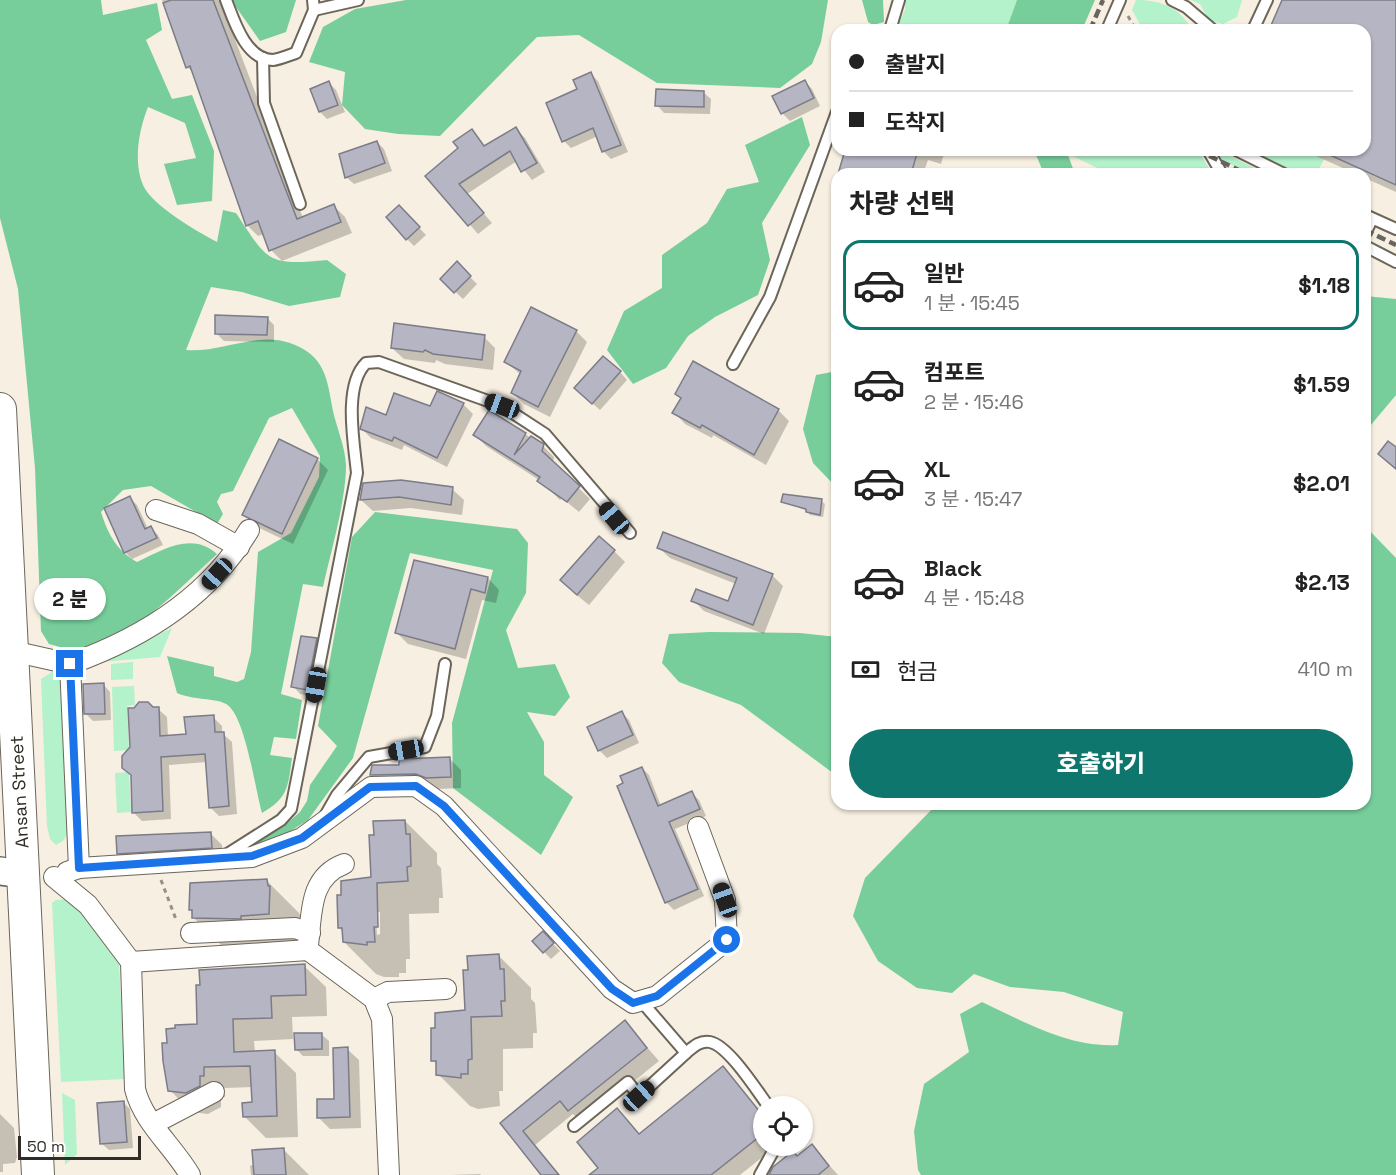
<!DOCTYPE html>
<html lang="ko">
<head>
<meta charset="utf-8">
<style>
  :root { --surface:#fff; --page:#f6f6f6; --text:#222; --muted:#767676; --line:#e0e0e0; --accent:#0f766e }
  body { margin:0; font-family:"Space Grotesk","Noto Sans KR",sans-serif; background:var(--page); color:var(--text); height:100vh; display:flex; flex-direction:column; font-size:22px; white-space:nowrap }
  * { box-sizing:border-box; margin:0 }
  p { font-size:20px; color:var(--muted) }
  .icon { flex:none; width:33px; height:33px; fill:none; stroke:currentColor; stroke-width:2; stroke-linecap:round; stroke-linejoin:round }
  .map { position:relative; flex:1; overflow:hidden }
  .panel { position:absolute; left:831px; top:168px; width:540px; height:642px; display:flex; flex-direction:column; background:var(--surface); border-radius:18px; box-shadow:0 2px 4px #0004 }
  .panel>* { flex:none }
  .hud { position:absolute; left:831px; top:24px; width:540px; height:132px; border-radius:18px; box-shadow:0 2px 4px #0004; display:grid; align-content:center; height:132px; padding:0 18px; background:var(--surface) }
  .controls { position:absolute; left:753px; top:1096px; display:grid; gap:12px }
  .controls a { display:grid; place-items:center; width:60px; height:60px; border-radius:50%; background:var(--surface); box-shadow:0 2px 4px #0004; font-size:30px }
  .scale { position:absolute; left:18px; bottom:15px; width:123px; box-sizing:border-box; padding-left:6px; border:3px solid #302d28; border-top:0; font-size:16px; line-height:21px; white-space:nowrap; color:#302d28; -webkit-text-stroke:4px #fff; paint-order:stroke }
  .end { position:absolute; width:27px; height:27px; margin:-14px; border:8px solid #1a73e8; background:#fff; box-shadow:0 0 0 3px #fff }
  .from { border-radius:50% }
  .bubble { position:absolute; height:42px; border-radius:21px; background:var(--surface); box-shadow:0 2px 4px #0004; font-size:20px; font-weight:800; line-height:42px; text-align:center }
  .car { position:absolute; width:18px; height:36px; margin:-18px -9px; border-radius:8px; box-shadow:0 0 4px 2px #0007; background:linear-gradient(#222 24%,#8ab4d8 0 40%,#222 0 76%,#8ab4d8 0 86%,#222 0) }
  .hud b { display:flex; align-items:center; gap:21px; height:57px; font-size:22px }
  .hud b+b { border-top:2px solid var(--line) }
  .hud i { width:15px; height:15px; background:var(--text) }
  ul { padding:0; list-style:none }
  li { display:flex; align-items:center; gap:18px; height:90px; margin:0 12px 9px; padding:0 6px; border:3px solid transparent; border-radius:18px }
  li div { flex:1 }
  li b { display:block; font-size:22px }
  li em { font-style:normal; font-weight:800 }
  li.active { border-color:var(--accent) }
  li>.icon { width:54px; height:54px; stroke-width:1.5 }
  h2 { padding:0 18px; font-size:27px; line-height:72px }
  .pay { display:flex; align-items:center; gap:15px; height:66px; padding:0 18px; font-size:22px }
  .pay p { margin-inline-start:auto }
  .button { display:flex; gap:12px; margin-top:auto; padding:12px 18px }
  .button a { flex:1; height:69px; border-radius:36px; background:var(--accent); color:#fff; font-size:24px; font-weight:800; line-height:69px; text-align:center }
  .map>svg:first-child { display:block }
  .green { fill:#b3f2ca }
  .forest { fill:#77ce9b }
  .shadow { fill:#0003; fill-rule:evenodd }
  .building { fill:#b5b5c3; stroke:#7c7c89; stroke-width:1.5 }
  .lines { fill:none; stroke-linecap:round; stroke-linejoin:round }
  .lane-casing { stroke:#6c665a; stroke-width:14 }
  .street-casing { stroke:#6c665a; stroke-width:22 }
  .secondary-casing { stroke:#6c665a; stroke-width:30 }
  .primary-casing { stroke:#6c665a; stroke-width:34 }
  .path { stroke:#969087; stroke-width:3; stroke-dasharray:4.5 4.5; stroke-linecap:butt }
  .lane { stroke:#fff; stroke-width:10 }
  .street { stroke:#fff; stroke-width:20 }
  .secondary { stroke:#fff; stroke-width:27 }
  .primary { stroke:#fff; stroke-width:32 }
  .rail { stroke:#69645d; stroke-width:4.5; stroke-dasharray:9 4.5; stroke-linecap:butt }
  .route { stroke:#1a73e8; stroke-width:8 }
  .labels { text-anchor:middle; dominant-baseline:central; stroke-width:5; stroke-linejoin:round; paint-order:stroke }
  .street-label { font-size:18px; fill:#302d28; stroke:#fff }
</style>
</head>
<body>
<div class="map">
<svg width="1396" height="1175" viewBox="0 0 1396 1175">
  <rect width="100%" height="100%" fill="#f7efe2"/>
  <g class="green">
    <path d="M905 0H1017L1006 30H895L905 10Z"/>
    <path d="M1136 0C1160 0 1180 7 1192 30H1143L1132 10Z"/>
    <path d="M1191 0H1242L1237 17 1223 24 1209 20 1200 4Z"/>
    <path d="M1060 150H1193L1200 154 1213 174H1110Z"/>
    <path d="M1248 150H1305L1324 159 1317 173 1319 174H1300Z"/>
    <path d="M1219 152H1222L1267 174H1252L1219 159Z"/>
    <path d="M172 628 160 657 101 662Z"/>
    <path d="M133 662V679L111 680V664Z"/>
    <path d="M52 672H59L63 678 68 833 63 841 56 845 50 839 47 826 41 679Z"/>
    <path d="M134 686 135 705 127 706 129 750 114 751 112 687Z"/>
    <path d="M129 772 131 812 117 813 115 773Z"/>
    <path d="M69 899 78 901 119 963 125 1079 61 1082 52 903 56 900Z"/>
    <path d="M62 1093 75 1100 77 1154 65 1165Z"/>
  </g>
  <g class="forest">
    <path d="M0 0H101L103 15 157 3 162 30 146 40 172 99 192 95 214 151 212 201 177 205 164 164 196 158 185 123 148 107C139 129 133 162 143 185 152 206 197 231 217 242L223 210 236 213C268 261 266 266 327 260L346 274 340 297 289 306 242 292 211 287 186 350C221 353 257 331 290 343 326 356 327 379 333 411 337 429 345 446 346 465 346 501 331 551 323 587L303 584 281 694 302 700 296 739 274 737 270 755 292 758C288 787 288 798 262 813 255 789 245 714 226 704 216 698 192 700 177 693L167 656 214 667V676L237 682 244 679 251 652 258 552 291 533 319 477 320 456 292 408 269 418 233 491 221 494 217 502 223 514 217 524 151 486 123 490 101 512C108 534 116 550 137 562 162 550 192 531 217 554 177 590 132 642 76 649 68 650 57 646 49 644L41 631 35 468 18 289 0 218Z"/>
    <path d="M231 0H296L286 32 260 41Z"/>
    <path d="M406 0H828L821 42 812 64 780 88 657 83 579 35 537 37 440 136 398 134 365 129 342 105 345 72 309 62 323 27 355 9Z"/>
    <path d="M862 0H883L884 22 873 25 868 22Z"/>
    <path d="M1017 0H1095L1082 30H1006Z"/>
    <path d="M802 117 810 145 762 223 770 260 758 295 715 317 688 336 666 368 633 384 607 350 624 311 662 288V255L707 223 727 189 759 182 745 145Z"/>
    <path d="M1034 150H1060L1068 155 1075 174H1044Z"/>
    <path d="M1365 296 1396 299V395L1365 432Z"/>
    <path d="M837 371V488L813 463 803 429 816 375Z"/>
    <path d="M375 512 517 529 528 543 526 593 506 630 518 668 555 664 570 697 555 716 527 712 544 742V775L573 797 541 855 453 788 452 723 493 570 410 553 353 758 308 820 273 842 244 850 284 826 300 812 307 801 310 785 337 746 318 726 352 537Z"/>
    <path d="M1365 526 1396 558V1175H921L918 1170 914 1131 924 1084 969 1052 960 1014 982 1002C1025 1022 1069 1048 1118 1045L1123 1012 1064 992 1010 987 974 974 952 993 917 988 878 961 853 916 865 878 937 804H1365Z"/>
    <path d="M710 632 800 633 837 637V776L741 705 679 682 662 663 669 634Z"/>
  </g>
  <g class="shadow">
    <path d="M162 0H220L303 218 334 206 345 217 352 233 282 261 271 250 264 234 258 236 247 225 194 73 187 67Z"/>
    <path d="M1284 0H1396V192L1365 178V174H1356L1303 150H1365V30H1270Z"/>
    <path d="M591 74 598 81 628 152 611 159 604 152 598 136 571 148 564 141 579 90Z"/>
    <path d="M805 82 812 89 820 106 790 121 782 113 774 96Z"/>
    <path d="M329 83 336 90 345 112 327 119 320 112 312 90Z"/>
    <path d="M703 92 711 99 710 114 664 113 657 105Z"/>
    <path d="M516 129 525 138 545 172 532 180 517 161 467 194 492 223 478 234 428 176 459 149 472 131 485 147Z"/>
    <path d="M377 142 384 149 392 171 354 184 346 177 341 162Z"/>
    <path d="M847 150H945L941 164 928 160 923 174H842Z"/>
    <path d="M406 214 426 235 414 246 407 239Z"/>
    <path d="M457 264 477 284 463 299 442 279Z"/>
    <path d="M267 318 274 325V342L224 341 216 333Z"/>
    <path d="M576 331 587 342 550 417 524 404 512 393 521 375 506 362Z"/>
    <path d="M484 337 495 348 493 370 445 364 436 360 435 363 404 359 392 348Z"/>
    <path d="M620 372 627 380 600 410 583 395Z"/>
    <path d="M677 394 778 410 789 421 766 465 713 435 712 438 685 424 674 412 682 399Z"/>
    <path d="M463 404 473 414 447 467 404 445 402 450 371 438 362 429 387 417Z"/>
    <path d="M525 434 543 446 554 457 553 463 590 499 579 512 562 498 560 500 539 480 486 446 475 435Z"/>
    <path d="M317 459 328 470 293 544 255 526 244 515Z"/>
    <path d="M452 489 464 500 462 515 411 508 373 511 361 500Z"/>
    <path d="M130 498 137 505 148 529 151 528 158 535 163 545 132 559 125 552Z"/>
    <path d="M783 501H821L825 504 823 517 810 515 807 511Z"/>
    <path d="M659 548 772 575 783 586 764 634 704 611 693 600 729 603 736 584 670 558Z"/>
    <path d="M614 551 625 562 589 605 573 592Z"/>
    <path d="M488 578 499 590 496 603 482 600 466 659 408 644 397 633Z"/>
    <path d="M316 640 323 647 314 696 300 694 293 686Z"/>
    <path d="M103 684 110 692 111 720 93 721 86 714Z"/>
    <path d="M153 709H158L167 717 168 737 187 736 213 717 222 726V733L232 742 237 814 219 816 210 807 207 762 169 765 171 819 142 821 134 813 131 747Z"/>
    <path d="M622 713 629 720 639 743 607 758 599 750Z"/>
    <path d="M450 759 461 770V788L438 789 428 785 383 786 372 775 401 766Z"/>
    <path d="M642 768 649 775 661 806 692 793 699 800 706 816 675 829 704 896 674 910 667 903 619 787Z"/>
    <path d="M405 821 437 853V864L441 868 443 898H439V913L409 914 410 959H406V973H399V977H384L376 974 344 942V932L339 928 373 879ZM376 912H380V934L377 935Z"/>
    <path d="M210 833 222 845V858L130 864 118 853Z"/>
    <path d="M267 881 299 913 302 920 301 946 226 950 194 918 190 909Z"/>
    <path d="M543 933 560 951 551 959 544 952Z"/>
    <path d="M499 956 531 988V999L535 1003 537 1033H533V1048L503 1049V1091H499L500 1106 478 1109 470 1106 438 1074 437 1065 433 1060 437 1029 467 1011Z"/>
    <path d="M304 966 326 987 327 1016 292 1017 293 1039 254 1041 255 1052H274L296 1073 298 1137 266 1138 244 1116 253 1104V1087L225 1088V1097H221V1107L208 1114 191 1112 170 1090 169 1080 165 1076 164 1045Z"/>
    <path d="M625 1022 659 1061 582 1123 573 1114 535 1145 560 1175H543L502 1124Z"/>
    <path d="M321 1034 329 1041V1056H303L296 1049Z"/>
    <path d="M347 1049 359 1060 361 1128 330 1129 319 1118 336 1100Z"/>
    <path d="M723 1068 764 1116V1146H776L740 1175H591L600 1168 617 1110 640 1135Z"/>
    <path d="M123 1102 130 1109 133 1148 109 1150 101 1143Z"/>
    <path d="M0 1114 14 1128 17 1157 15 1163 3 1164V1172H0Z"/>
    <path d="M812 1146 838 1175H779L797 1158Z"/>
    <path d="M284 1150 309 1175H251L250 1166Z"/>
    <path d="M480 1174 481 1175H450Z"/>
  </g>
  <g class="building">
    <path d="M171 0H213L297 219 334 204 341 222 269 251 258 221 246 226 190 66 186 68 163 3Z"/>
    <path d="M1282 0H1396V185L1319 150H1365V30H1269Z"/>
    <path d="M591 72 621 145 602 152 593 128 562 142 546 103 577 89 573 80Z"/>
    <path d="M805 80 814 98 781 114 772 96Z"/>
    <path d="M329 81 338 105 319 112 310 89Z"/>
    <path d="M656 89 704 91V107L655 106Z"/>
    <path d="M516 127 537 163 521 172 510 151 459 184 484 213 468 226 425 176 458 148 453 142 472 129 484 146Z"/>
    <path d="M377 141 385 163 345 178 339 154Z"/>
    <path d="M845 150H918L911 174H838Z"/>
    <path d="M399 205 420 227 406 240 386 217Z"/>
    <path d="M457 261 471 276 454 293 440 279Z"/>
    <path d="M531 307 577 330 538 407 511 393 521 371 504 362Z"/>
    <path d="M215 315 268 317 267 335 215 334Z"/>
    <path d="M394 323 485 335 482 360 433 354 425 350 423 352 391 348Z"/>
    <path d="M603 356 621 371 592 404 574 388Z"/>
    <path d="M693 361 779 409 754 455 702 425 700 428 672 413 681 398 675 394Z"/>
    <path d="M437 391 464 403 437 458 394 437 392 441 360 429 366 407 386 415 394 393 430 406Z"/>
    <path d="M489 410 526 433 514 455 531 436 544 444 542 451 580 486 567 502 537 481 540 477 473 435Z"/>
    <path d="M279 439 318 458 282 534 242 515Z"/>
    <path d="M1388 441 1396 447V469L1378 454Z"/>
    <path d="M401 480 453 487 451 505 399 497 360 500 363 483Z"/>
    <path d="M783 494 822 499 820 515 806 512V509L781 502Z"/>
    <path d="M130 496 145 529 151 526 157 538 124 553 104 508Z"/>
    <path d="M663 532 773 574 753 625 691 601 696 589 728 601 737 578 657 548Z"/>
    <path d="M599 536 615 550 577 595 560 580Z"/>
    <path d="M414 560 488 577 485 593 471 589 455 649 395 633Z"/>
    <path d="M301 636 317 638 307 690 291 687Z"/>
    <path d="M104 683 105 714H84L83 684Z"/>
    <path d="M139 702H148L153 707H159L160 736 186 734 184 717 214 715 215 732H224L229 806 209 808 205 754 161 757 163 811 132 813 131 775 122 768V756L130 747 128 708H134Z"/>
    <path d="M622 711 633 735 598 751 587 727Z"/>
    <path d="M450 757 451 777 426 778 416 774 370 775 372 765H399V759Z"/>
    <path d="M642 767 658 806 692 791 700 809 669 822 698 889 665 903 617 786 623 783 620 776Z"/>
    <path d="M405 820 406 834H410L411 866 407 867 408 881 377 883 378 927H374L375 942H367V945L343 942 342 928H338L337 895H341V881L371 877 369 835H374L373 821Z"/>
    <path d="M211 832 212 848 117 854 116 836Z"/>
    <path d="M267 879 268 886H270L269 914 241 916V919L192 918V910H189L190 883Z"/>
    <path d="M543 931 554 943 543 953 532 941Z"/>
    <path d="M499 954 500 969H504L505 1001H501L502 1016 471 1017 472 1059 468 1060V1074H461V1078L436 1075V1061H431V1028H435V1013L465 1010 463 970H468L467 956Z"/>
    <path d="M305 964 306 995 271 996 272 1018 233 1019 234 1052 275 1050 277 1116 243 1117 242 1103 252 1102 250 1066 204 1067V1076H200V1086L186 1093 168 1091 163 1061 162 1043H167L166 1029 175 1028V1025L197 1024 196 985H200L199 970Z"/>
    <path d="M625 1020 647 1048 568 1111 560 1101 523 1131 559 1175H541L500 1123Z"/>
    <path d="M294 1033H322V1049L295 1050Z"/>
    <path d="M348 1047 350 1117 317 1118V1099H334L333 1048Z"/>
    <path d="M723 1066 764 1117V1133L711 1175H589L598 1168 577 1142 617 1108 639 1134Z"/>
    <path d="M124 1101 127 1142 100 1144 97 1103Z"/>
    <path d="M812 1144 829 1166 818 1175H769L773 1167 793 1151 797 1156Z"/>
    <path d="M284 1148 286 1175H254L252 1150Z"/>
  </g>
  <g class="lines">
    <defs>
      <g id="lane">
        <path d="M226 0C234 21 246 60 273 60 281 59 289 55 296 53L314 10 313 0"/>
        <path d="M1172 0 1186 7 1213 30"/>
        <path d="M314 10 358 0"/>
        <path d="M890 30 899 0"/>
        <path d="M1107 30 1120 0"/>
        <path d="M1253 30 1267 0"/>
        <path d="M263 58 264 103 300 204"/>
        <path d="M1208 150 1222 174"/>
        <path d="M1236 150 1284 174"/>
        <path d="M1365 215 1396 229"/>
        <path d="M1365 234 1372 219"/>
        <path d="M1365 246 1396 262"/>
        <path d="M733 364 770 297 837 112"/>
        <path d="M325 816 337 795 369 757 425 747 437 716 445 664"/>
        <path d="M226 855 281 820 291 809 357 473C354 443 343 386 366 363L379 362 502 406 545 434 630 533"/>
        <path d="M686 1053C693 1047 700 1040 710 1042 729 1046 757 1091 769 1107"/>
        <path d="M574 1126 628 1082 639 1096 686 1053 642 1002"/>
        <path d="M760 1175 776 1146"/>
      </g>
      <g id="street">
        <path d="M156 510 198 524 239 547"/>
        <path d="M12 651 70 664 79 868 67 872"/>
        <path d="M70 664C143 638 209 597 249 530"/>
        <path d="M79 868 252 857 302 838 371 787 416 786 444 806 612 989 633 1003 657 996 727 940 725 900 698 827"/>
        <path d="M54 877 88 905 131 962 135 1089C143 1122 173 1146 190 1175"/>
        <path d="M191 933 295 928 310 933"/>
        <path d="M308 945C312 913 309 877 344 864"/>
        <path d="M131 962 308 950 374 999 382 1019 389 1175"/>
        <path d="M374 999 388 992 446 989"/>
        <path d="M153 1124 214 1092"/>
      </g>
      <path id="secondary" d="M0 871 23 874"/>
      <path id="primary" d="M0 409 38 1175"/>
    </defs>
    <use href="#lane" class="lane-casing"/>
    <use href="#street" class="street-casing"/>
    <use href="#secondary" class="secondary-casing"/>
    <use href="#primary" class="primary-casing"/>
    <g class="path">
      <path d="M1128 16 1136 30"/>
      <path d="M161 880 177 922"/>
    </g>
    <use href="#lane" class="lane"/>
    <use href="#street" class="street"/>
    <use href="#secondary" class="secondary"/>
    <use href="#primary" class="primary"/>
    <g class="rail">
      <path d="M1090 30 1103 0"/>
      <path d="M1197 150 1247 174"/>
      <path d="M1365 230 1396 245"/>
    </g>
  </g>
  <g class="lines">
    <path class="route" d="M70 664 79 868 252 856 302 838 370 787 416 786 444 806 612 989 633 1003 657 996 727 940"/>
  </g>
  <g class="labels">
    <g class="street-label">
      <text transform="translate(19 792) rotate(-93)">Ansan Street</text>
    </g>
  </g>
</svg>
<div class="controls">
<a><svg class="icon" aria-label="locate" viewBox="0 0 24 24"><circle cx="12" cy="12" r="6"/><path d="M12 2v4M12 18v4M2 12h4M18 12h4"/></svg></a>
</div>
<div class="scale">50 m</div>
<i class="end from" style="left:727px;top:940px"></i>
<i class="end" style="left:70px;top:664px"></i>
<div class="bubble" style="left:34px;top:578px;width:72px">2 분</div>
<i class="car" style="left:502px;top:406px;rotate:290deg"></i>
<i class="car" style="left:614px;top:518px;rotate:320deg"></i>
<i class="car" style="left:217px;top:574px;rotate:223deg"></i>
<i class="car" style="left:316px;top:685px;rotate:190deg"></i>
<i class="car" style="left:406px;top:750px;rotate:260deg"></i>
<i class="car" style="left:725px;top:900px;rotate:340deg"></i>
<i class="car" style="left:639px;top:1096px;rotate:48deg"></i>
<div class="hud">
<b><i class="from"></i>출발지</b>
<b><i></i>도착지</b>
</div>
<section class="panel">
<h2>차량 선택</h2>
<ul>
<li class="active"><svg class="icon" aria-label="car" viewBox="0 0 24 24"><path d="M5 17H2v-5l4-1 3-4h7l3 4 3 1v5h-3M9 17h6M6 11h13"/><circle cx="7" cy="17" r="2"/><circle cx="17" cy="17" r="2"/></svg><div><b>일반</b><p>1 분 · 15:45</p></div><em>$1.18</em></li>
<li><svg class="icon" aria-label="car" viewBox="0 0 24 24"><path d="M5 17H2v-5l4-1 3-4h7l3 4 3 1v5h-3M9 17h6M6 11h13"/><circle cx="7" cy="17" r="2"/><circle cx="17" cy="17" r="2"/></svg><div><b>컴포트</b><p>2 분 · 15:46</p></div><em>$1.59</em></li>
<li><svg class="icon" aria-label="car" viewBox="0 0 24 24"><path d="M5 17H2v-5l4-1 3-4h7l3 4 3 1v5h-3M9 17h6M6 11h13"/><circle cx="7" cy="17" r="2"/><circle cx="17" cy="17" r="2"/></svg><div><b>XL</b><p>3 분 · 15:47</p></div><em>$2.01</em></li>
<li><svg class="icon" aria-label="car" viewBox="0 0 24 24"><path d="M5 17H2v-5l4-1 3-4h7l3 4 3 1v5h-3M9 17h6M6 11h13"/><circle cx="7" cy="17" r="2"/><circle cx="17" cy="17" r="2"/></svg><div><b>Black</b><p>4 분 · 15:48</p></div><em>$2.13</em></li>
</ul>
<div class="pay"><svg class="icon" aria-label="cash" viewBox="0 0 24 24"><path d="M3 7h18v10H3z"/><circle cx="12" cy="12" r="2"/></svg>현금<p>410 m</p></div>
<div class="button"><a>호출하기</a></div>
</section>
</div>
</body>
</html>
